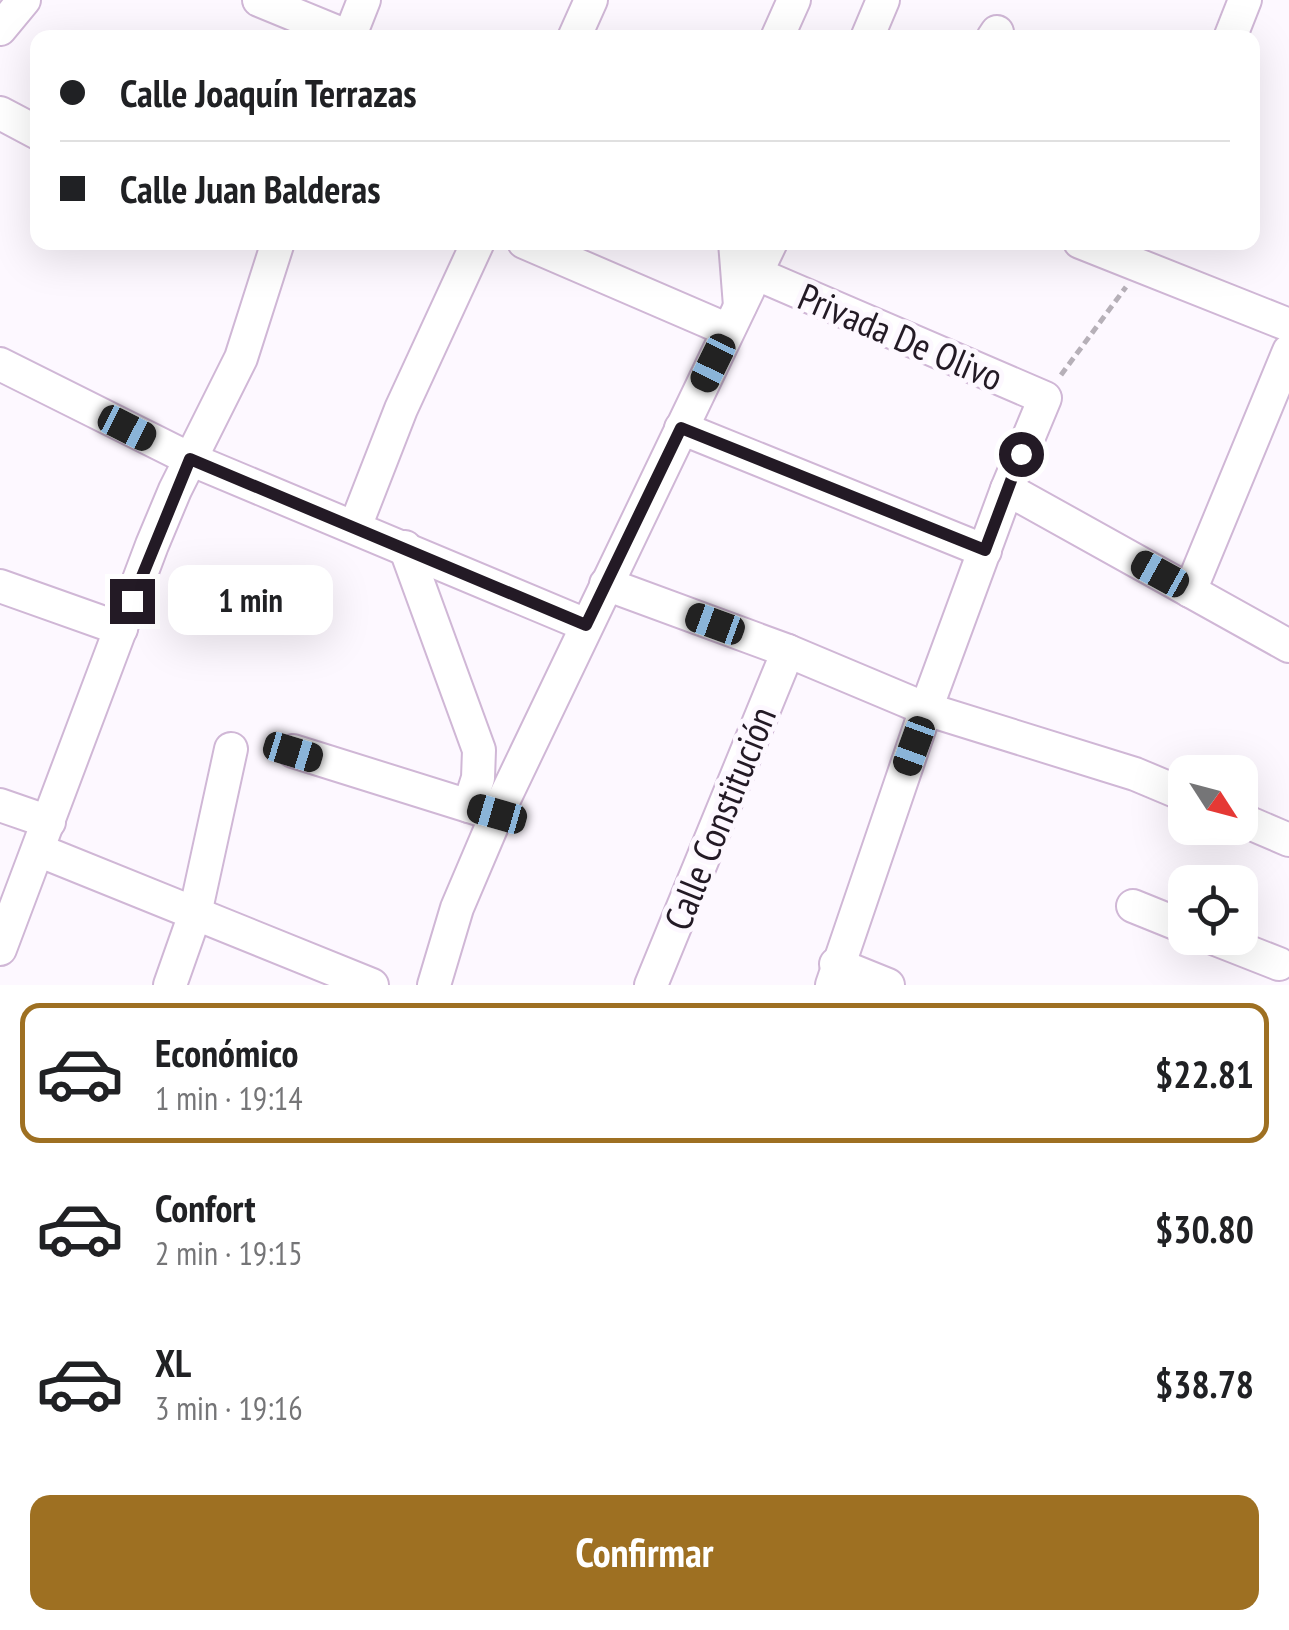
<!DOCTYPE html>
<html lang="es">
<head>
<meta charset="utf-8">
<style>
  :root { --surface:#fff; --page:#f2f2f2; --text:#202124; --muted:#757577; --line:#e0e0e0; --accent:#9e7022 }
  body { margin:0; font-family:"PT Sans Narrow",sans-serif; background:var(--page); color:var(--text); height:100vh; display:flex; flex-direction:column; font-size:38px; white-space:nowrap }
  * { box-sizing:border-box; margin:0 }
  p { font-size:32px; color:var(--muted) }
  .icon { flex:none; width:55px; height:55px; fill:none; stroke:currentColor; stroke-width:2; stroke-linecap:round; stroke-linejoin:round }
  .map { position:relative; height:985px; overflow:hidden }
  .drawer { display:flex; flex-direction:column; background:var(--surface); flex:1 }
  .drawer>* { flex:none }
  .guide { position:absolute; left:30px; top:30px; width:1230px; height:220px; border-radius:20px; box-shadow:0 10px 40px #0002; display:grid; align-content:center; height:220px; padding:0 30px; background:var(--surface) }
  .needle { width:65px; rotate:126deg }
  .tools { position:absolute; left:1168px; top:755px; display:grid; gap:20px }
  .tools a { display:grid; place-items:center; width:90px; height:90px; border-radius:20px; background:var(--surface); box-shadow:0 10px 40px #0002; font-size:50px }
  .end { position:absolute; width:45px; height:45px; margin:-22px; border:12px solid #231a25; background:#fff; box-shadow:0 0 0 5px #fff }
  .from { border-radius:50% }
  .bubble { position:absolute; height:70px; border-radius:20px; background:var(--surface); box-shadow:0 10px 40px #0002; font-size:32px; font-weight:700; line-height:70px; text-align:center }
  .car { position:absolute; width:30px; height:60px; margin:-30px -15px; border-radius:12px; box-shadow:0 0 8px 2px #0007; background:linear-gradient(#222 24%,#8ab4d8 0 40%,#222 0 76%,#8ab4d8 0 86%,#222 0) }
  .guide b { display:flex; align-items:center; gap:35px; height:95px; font-size:38px }
  .guide b+b { border-top:2px solid var(--line) }
  .guide i { width:25px; height:25px; background:var(--text) }
  ul { padding:18px 0 0; list-style:none }
  li { display:flex; align-items:center; gap:30px; height:140px; margin:0 20px 15px; padding:0 10px; border:5px solid transparent; border-radius:20px }
  li div { flex:1 }
  li b { display:block; font-size:38px }
  li em { font-style:normal; font-weight:700 }
  li.on { border-color:var(--accent) }
  li>.icon { width:90px; height:90px; stroke-width:1.5 }
  .cta { display:flex; gap:20px; margin-top:auto; padding:20px 30px }
  .cta a { flex:1; height:115px; border-radius:20px; background:var(--accent); color:#fff; font-size:40px; font-weight:700; line-height:115px; text-align:center }
  .map>svg:first-child { display:block }
  .lines { fill:none; stroke-linecap:round; stroke-linejoin:round }
  .minor-casing { stroke:#d0b7d6; stroke-width:36 }
  .path { stroke:#b6b0b8; stroke-width:5; stroke-dasharray:8 5; stroke-linecap:butt }
  .minor { stroke:#fff; stroke-width:32 }
  .route { stroke:#231a25; stroke-width:12 }
  .labels { text-anchor:middle; dominant-baseline:central; stroke-width:10; stroke-linejoin:round; paint-order:stroke }
  .street-label { font-size:38px; fill:#231a25; stroke:#fdf8ff }
</style>
</head>
<body>
<div class="map">
<svg width="1289" height="985" viewBox="0 0 1289 985">
  <rect width="100%" height="100%" fill="#fdf8ff"/>
  <g class="lines">
    <defs>
      <g id="minor">
        <path d="M259 0 349 37"/>
        <path d="M0 29 24 0"/>
        <path d="M349 38 364 0"/>
        <path d="M574 38 591 0"/>
        <path d="M777 38 794 0"/>
        <path d="M867 38 883 0"/>
        <path d="M993 38 997 32"/>
        <path d="M1230 38 1245 0"/>
        <path d="M0 113 38 133"/>
        <path d="M524 242 728 330"/>
        <path d="M735 242 740 306"/>
        <path d="M1080 242 1289 325"/>
        <path d="M757 274 1045 398 1007 489 926 709 832 985"/>
        <path d="M0 364 190 459 586 625"/>
        <path d="M681 428 985 551"/>
        <path d="M1007 489 1289 646"/>
        <path d="M355 527 401 409 478 242"/>
        <path d="M405 547 479 750 478 778 469 806"/>
        <path d="M606 584 788 651 926 709 1135 774 1185 795"/>
        <path d="M0 586 121 629"/>
        <path d="M1190 591 1289 351"/>
        <path d="M293 751 488 812"/>
        <path d="M0 805 49 822"/>
        <path d="M1240 819 1289 840"/>
        <path d="M38 850 372 985"/>
        <path d="M1133 906 1185 927"/>
        <path d="M1213 938 1279 964"/>
        <path d="M0 949 152 545 175 490 241 358 278 242"/>
        <path d="M836 964 888 985"/>
        <path d="M170 985 195 914 231 749"/>
        <path d="M434 985 457 908 497 814 771 242"/>
        <path d="M651 985 788 651"/>
      </g>
    </defs>
    <use href="#minor" class="minor-casing"/>
    <path class="path" d="M1061 375 1126 287"/>
    <use href="#minor" class="minor"/>
  </g>
  <g class="lines">
    <path class="route" d="M132 601 190 459 586 625 681 428 985 550 1021 454"/>
  </g>
  <g class="labels">
    <g class="street-label">
      <text transform="translate(901 336) rotate(23)">Privada De Olivo</text>
      <text transform="translate(719 818) rotate(-68)">Calle Constitución</text>
    </g>
  </g>
</svg>
<div class="tools">
<a><svg class="needle" viewBox="-14 -14 28 28"><path d="M0-13l5 13h-10z" fill="#e53935"/><path d="M0 13l5-13h-10z" fill="#757577"/></svg></a>
<a><svg class="icon" aria-label="locate" viewBox="0 0 24 24"><circle cx="12" cy="12" r="6"/><path d="M12 2v4M12 18v4M2 12h4M18 12h4"/></svg></a>
</div>
<i class="end from" style="left:1021px;top:454px"></i>
<i class="end" style="left:132px;top:601px"></i>
<div class="bubble" style="left:168px;top:565px;width:165px">1 min</div>
<i class="car" style="left:713px;top:363px;rotate:206deg"></i>
<i class="car" style="left:127px;top:428px;rotate:117deg"></i>
<i class="car" style="left:1160px;top:574px;rotate:299deg"></i>
<i class="car" style="left:715px;top:624px;rotate:290deg"></i>
<i class="car" style="left:914px;top:746px;rotate:200deg"></i>
<i class="car" style="left:293px;top:752px;rotate:107deg"></i>
<i class="car" style="left:497px;top:814px;rotate:286deg"></i>
<div class="guide">
<b><i class="from"></i>Calle Joaquín Terrazas</b>
<b><i></i>Calle Juan Balderas</b>
</div>
</div>
<section class="drawer">
<ul>
<li class="on"><svg class="icon" aria-label="car" viewBox="0 0 24 24"><path d="M5 17H2v-5l4-1 3-4h7l3 4 3 1v5h-3M9 17h6M6 11h13"/><circle cx="7" cy="17" r="2"/><circle cx="17" cy="17" r="2"/></svg><div><b>Económico</b><p>1 min · 19:14</p></div><em>$22.81</em></li>
<li><svg class="icon" aria-label="car" viewBox="0 0 24 24"><path d="M5 17H2v-5l4-1 3-4h7l3 4 3 1v5h-3M9 17h6M6 11h13"/><circle cx="7" cy="17" r="2"/><circle cx="17" cy="17" r="2"/></svg><div><b>Confort</b><p>2 min · 19:15</p></div><em>$30.80</em></li>
<li><svg class="icon" aria-label="car" viewBox="0 0 24 24"><path d="M5 17H2v-5l4-1 3-4h7l3 4 3 1v5h-3M9 17h6M6 11h13"/><circle cx="7" cy="17" r="2"/><circle cx="17" cy="17" r="2"/></svg><div><b>XL</b><p>3 min · 19:16</p></div><em>$38.78</em></li>
</ul>
<div class="cta"><a>Confirmar</a></div>
</section>
</body>
</html>
